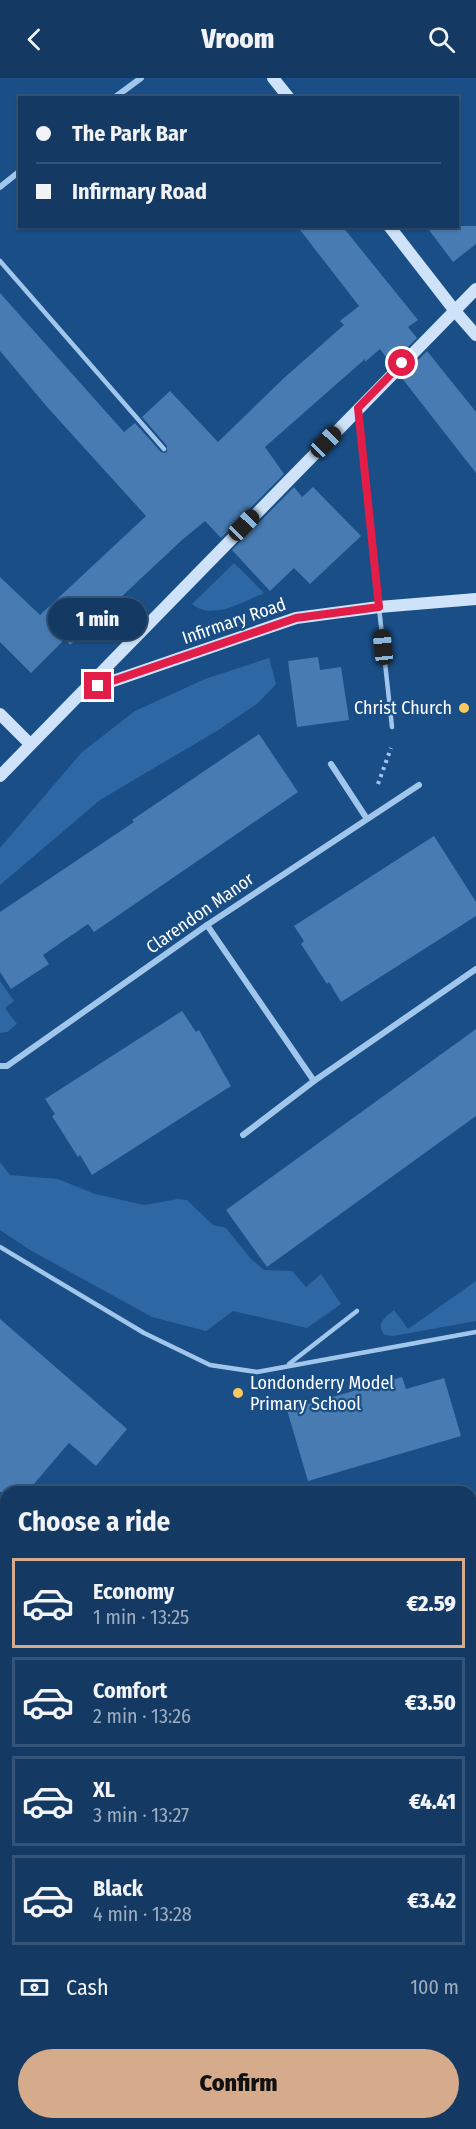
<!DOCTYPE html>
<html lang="en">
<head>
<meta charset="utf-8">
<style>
  :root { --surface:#143a64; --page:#1d416a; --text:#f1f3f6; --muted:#9dadbf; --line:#335478; --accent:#d6ab8b }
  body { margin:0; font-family:"Fira Sans Condensed",sans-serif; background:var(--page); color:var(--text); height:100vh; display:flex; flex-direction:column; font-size:22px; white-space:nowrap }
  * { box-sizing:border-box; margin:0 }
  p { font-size:20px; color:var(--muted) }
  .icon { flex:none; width:33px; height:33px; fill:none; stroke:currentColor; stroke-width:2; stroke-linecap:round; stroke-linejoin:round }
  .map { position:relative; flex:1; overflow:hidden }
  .panel { position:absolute; left:0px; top:1408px; width:477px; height:644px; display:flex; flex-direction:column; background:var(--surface); border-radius:18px 18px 0 0; box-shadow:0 2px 4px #0004,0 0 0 2px var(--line) }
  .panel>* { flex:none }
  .hud { position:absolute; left:18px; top:18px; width:441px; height:132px; border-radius:0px; box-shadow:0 2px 4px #0004,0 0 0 2px var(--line); display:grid; align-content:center; height:132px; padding:0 18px; background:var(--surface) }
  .end { position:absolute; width:27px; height:27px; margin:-14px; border:8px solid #e11d48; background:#fff; box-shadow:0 0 0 3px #fff }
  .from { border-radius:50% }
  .bubble { position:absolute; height:42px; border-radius:21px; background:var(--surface); box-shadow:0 2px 4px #0004,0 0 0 2px var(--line); font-size:20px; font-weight:800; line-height:42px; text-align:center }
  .car { position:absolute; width:18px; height:36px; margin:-18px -9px; border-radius:8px; box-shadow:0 0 4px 2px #0007; background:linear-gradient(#222 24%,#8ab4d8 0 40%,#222 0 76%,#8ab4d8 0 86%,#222 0) }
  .hud b { display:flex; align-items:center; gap:21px; height:57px; font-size:22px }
  .hud b+b { border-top:2px solid var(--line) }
  .hud i { width:15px; height:15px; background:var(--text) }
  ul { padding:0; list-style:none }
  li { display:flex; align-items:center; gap:18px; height:90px; margin:0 12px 9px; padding:0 6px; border:3px solid var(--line); border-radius:0px }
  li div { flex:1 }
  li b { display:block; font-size:22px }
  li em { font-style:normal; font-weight:800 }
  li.on { border-color:var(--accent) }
  li>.icon { width:54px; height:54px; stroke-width:1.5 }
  h2 { padding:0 18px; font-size:27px; line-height:72px }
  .pay { display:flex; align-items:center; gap:15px; height:66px; padding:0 18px; font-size:22px }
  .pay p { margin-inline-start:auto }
  .button { display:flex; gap:12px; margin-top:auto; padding:12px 18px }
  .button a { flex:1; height:69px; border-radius:36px; background:var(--accent); color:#111; font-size:24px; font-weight:800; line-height:69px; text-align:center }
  header { display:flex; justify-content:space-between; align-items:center; height:78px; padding:0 18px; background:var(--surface); font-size:27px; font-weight:800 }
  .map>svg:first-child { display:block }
  .green { fill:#2d68a4 }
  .building { fill:#477bb1 }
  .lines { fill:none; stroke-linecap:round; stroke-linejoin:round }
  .path { stroke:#a1c6ec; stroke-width:4; stroke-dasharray:3 4.5; stroke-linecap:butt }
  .service { stroke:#a1c6ec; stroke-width:4.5 }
  .minor { stroke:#a1c6ec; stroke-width:6 }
  .secondary { stroke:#cee2f9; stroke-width:12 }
  .route { stroke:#e11d48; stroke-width:8 }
  .poi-dot { fill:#fdc95e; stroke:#1a4e86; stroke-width:2 }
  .labels { text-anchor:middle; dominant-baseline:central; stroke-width:4.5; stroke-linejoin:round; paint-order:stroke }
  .street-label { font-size:18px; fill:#fff; stroke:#1a4e86 }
  .poi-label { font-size:18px; fill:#fff; stroke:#1a4e86; text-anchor:end }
</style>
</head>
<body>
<header><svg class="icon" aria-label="back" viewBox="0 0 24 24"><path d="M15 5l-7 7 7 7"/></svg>Vroom<svg class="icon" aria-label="search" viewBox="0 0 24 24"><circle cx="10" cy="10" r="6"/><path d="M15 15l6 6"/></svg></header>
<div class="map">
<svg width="476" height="2051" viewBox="0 0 476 2051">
  <rect width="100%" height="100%" fill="#1a4e86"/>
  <g class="green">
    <path d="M234 485 264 515C243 524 212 543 192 526Z"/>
    <path d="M269 580 276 606 258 625 220 651 100 722 0 807V770L82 674 135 633 205 601Z"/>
    <path d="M0 903 14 923 5 930 17 946 7 954 0 955Z"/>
    <path d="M0 1084 10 1097 58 1101 95 1116 144 1127 178 1121 187 1122 213 1147 226 1150 251 1181 264 1192 292 1193 306 1209 321 1196 341 1226 307 1250 233 1233 206 1253 152 1239 30 1172 0 1152Z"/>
    <path d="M476 1203V1243L393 1258 385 1257C375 1246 385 1239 394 1232L408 1251Z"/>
    <path d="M476 1483V1670L471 1671V1485Z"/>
  </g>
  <g class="building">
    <path d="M297 148H342L418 242 408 249 417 260 391 286 380 271 365 284V281L265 369 284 396 221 460 205 443 182 462 70 567 65 561 31 595 0 564V499L40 537 146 438 48 330 0 273V215L124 354 135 345 161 374 164 375 167 374V368L142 339 170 313 218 364 284 300 344 247 340 243 359 228Z"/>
    <path d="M426 148H476V166L453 184Z"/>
    <path d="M427 273 476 334V395L401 299Z"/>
    <path d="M294 409 302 419 313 409 361 458 310 506 294 490 270 513 232 472Z"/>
    <path d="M318 579 320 592 341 589 349 642 297 649 288 583Z"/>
    <path d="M259 656 298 714 94 854 88 846 43 877 49 886 11 911 0 894V834L134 744 132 742Z"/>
    <path d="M434 758 476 824V838L341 924 329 904 327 906 301 866 304 863 294 848Z"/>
    <path d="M182 933 196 954 199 952 231 1008 92 1097 80 1077 78 1079 52 1038 55 1036 45 1021Z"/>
    <path d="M476 951V1038L267 1189 226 1132Z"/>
    <path d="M0 1241 127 1351 96 1388 69 1365 27 1414H0Z"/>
    <path d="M402 1299 406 1311 444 1300 461 1358 308 1403 287 1332Z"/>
  </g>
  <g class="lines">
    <g class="path">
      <path d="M378 706 391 670"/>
      <path d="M471 1821 476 1820"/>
    </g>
    <g class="service">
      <path d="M0 183 164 371"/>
      <path d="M358 336 392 649"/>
      <path d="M0 1169 144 1255 210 1287 257 1294 476 1254"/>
      <path d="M289 1286 357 1233"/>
    </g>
    <g class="minor">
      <path d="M114 20 141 0"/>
      <path d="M0 109 20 93"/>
      <path d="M331 686 367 741"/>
      <path d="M207 847 314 1003"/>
      <path d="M0 988H7L207 847 419 707"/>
      <path d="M243 1057 314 1003 476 891"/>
      <path d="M0 1807H6"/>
      <path d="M471 1942H476"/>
      <path d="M0 1960H6"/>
    </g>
    <g class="secondary">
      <path d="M273 0 289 20"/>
      <path d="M389 148 455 233 476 257"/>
      <path d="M84 613 296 540 379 529 476 521"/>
      <path d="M0 636 30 666"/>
      <path d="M0 698 476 211"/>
    </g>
  </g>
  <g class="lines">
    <path class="route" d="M98 608 296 540 379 529 358 330 402 285"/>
  </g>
  <g class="poi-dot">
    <circle cx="464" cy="630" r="6"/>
    <circle cx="238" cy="1315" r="6"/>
  </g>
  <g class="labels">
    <g class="street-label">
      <text transform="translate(234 543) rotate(-19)">Infirmary Road</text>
      <text transform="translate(200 835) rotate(-35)">Clarendon Manor</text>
    </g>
    <g class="poi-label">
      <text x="452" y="630">Christ Church</text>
      <text x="250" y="1305" text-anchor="start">Londonderry Model<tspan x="250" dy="21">Primary School</tspan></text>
    </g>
  </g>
</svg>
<i class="end from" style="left:402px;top:285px"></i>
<i class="end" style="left:98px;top:608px"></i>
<div class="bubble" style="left:48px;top:520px;width:99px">1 min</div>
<i class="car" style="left:326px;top:364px;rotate:44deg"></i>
<i class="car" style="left:244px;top:447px;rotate:44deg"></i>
<i class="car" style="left:383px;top:569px;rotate:354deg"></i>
<div class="hud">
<b><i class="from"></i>The Park Bar</b>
<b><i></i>Infirmary Road</b>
</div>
<section class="panel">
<h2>Choose a ride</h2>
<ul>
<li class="on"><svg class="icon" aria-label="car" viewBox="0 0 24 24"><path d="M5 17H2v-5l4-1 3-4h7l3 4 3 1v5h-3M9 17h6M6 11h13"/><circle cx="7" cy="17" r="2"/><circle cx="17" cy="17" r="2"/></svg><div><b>Economy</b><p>1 min · 13:25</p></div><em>€2.59</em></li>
<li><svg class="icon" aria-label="car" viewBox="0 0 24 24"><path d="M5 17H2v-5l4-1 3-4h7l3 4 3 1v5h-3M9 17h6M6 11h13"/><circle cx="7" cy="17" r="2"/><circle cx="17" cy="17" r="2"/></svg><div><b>Comfort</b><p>2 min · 13:26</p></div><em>€3.50</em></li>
<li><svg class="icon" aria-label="car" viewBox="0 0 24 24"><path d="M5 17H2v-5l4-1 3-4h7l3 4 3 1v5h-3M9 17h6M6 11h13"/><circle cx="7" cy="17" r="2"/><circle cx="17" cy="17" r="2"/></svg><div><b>XL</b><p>3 min · 13:27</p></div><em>€4.41</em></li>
<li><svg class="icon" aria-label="car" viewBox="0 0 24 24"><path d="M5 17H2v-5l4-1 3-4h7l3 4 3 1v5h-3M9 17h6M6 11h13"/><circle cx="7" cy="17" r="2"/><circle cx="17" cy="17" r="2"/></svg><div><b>Black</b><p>4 min · 13:28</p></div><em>€3.42</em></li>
</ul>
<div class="pay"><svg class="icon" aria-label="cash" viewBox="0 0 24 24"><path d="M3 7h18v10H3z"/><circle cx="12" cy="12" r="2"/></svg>Cash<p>100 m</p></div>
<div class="button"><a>Confirm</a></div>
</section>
</div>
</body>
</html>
